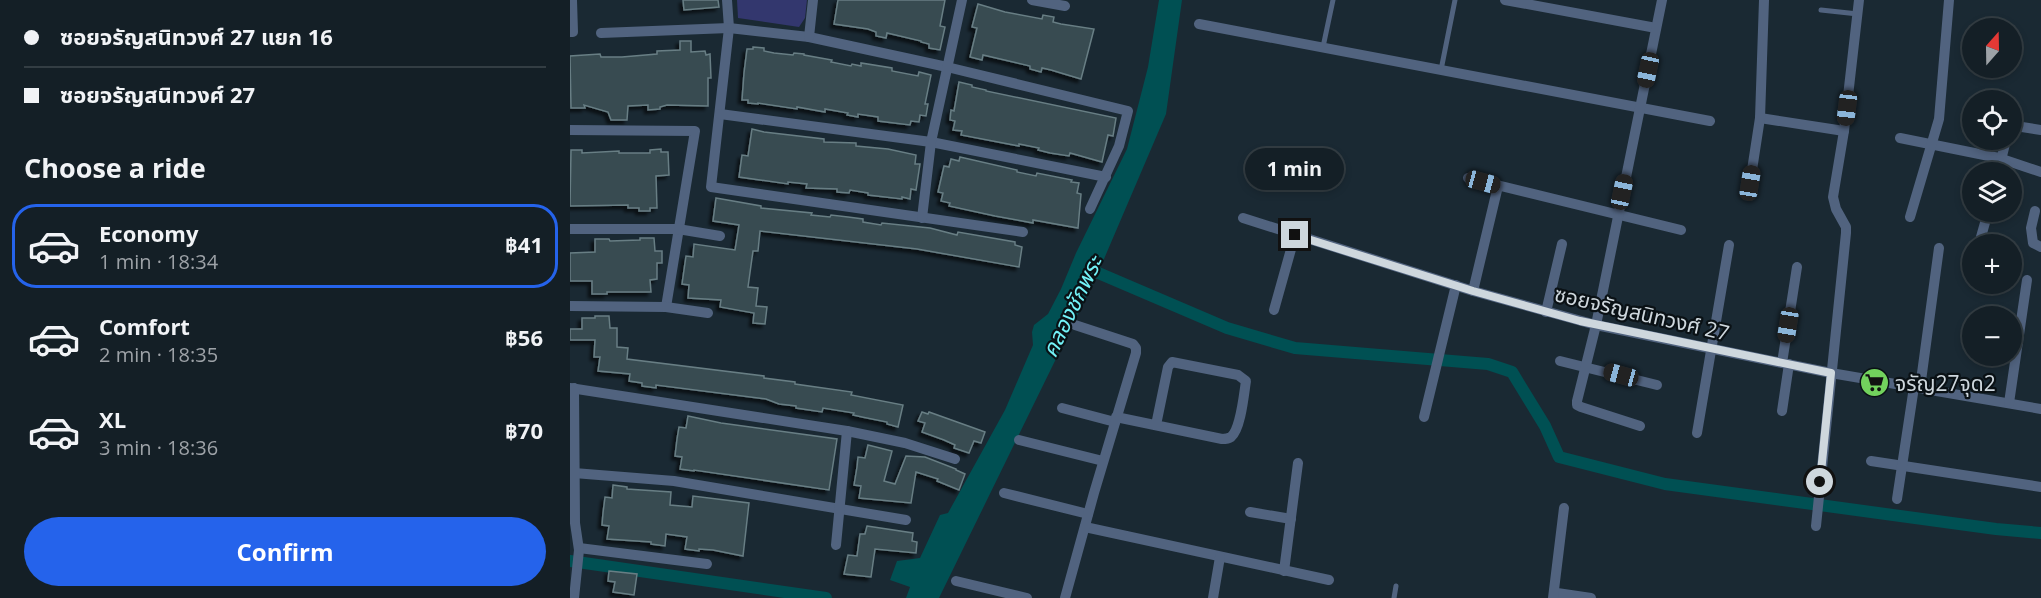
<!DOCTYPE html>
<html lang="en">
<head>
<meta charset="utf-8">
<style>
  :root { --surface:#141f26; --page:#212c32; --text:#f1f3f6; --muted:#9da2a7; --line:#333d43; --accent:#2563eb }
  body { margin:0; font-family:"Open Sans","Noto Sans Thai",sans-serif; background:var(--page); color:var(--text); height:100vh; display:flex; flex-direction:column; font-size:22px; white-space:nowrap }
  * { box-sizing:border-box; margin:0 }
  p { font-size:20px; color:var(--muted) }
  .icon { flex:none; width:33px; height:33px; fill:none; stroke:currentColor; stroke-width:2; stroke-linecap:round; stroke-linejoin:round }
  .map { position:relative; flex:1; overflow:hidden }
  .details { display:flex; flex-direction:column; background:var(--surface); width:570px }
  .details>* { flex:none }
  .guide { display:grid; align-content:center; height:132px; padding:0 24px; background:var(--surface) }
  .needle { width:39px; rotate:20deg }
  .fabs { position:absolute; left:1392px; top:18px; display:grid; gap:12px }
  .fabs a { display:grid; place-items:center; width:60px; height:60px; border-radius:50%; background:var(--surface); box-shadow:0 3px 9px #0003,0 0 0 2px var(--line); font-size:30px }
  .end { position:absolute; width:27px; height:27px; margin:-14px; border:8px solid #ced7dd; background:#111; box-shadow:0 0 0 3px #111 }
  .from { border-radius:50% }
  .bubble { position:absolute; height:42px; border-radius:21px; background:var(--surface); box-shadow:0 3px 9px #0003,0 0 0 2px var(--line); font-size:20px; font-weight:700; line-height:42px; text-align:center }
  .car { position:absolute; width:18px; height:36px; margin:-18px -9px; border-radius:8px; box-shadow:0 0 4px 2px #0007; background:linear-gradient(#222 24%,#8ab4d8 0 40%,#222 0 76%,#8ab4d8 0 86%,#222 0) }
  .guide b { display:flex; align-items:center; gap:21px; height:57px; font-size:22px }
  .guide b+b { border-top:2px solid var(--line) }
  .guide i { width:15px; height:15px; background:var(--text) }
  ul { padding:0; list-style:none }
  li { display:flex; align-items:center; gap:18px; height:84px; margin:0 12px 9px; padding:0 12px; border:3px solid transparent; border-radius:24px }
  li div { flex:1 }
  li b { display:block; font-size:22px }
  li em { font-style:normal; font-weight:700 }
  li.on { border-color:var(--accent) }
  li>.icon { width:54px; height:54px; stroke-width:1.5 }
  h2 { padding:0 24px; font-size:27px; line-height:72px }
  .primary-button { display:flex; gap:12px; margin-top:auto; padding:12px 24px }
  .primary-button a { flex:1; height:69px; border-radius:36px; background:var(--accent); color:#fff; font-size:24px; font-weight:700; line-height:69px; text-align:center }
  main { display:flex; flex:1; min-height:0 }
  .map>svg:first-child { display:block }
  .green { fill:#33376e }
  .water { fill:#005053 }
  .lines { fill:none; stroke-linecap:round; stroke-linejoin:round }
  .canal { stroke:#005053; stroke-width:12 }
  .building { fill:#374b51; stroke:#687e84; stroke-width:1.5; filter:url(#shadow) }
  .service { stroke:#51637f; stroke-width:5 }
  .minor { stroke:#51637f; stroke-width:10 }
  .route { stroke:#ced7dd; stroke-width:8 }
  .labels { text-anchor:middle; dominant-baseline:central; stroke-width:4.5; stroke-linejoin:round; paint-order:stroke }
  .street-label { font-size:21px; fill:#ced7dd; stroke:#0a1115 }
  .poi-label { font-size:21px; fill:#ced7dd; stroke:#0a1115; text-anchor:start }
  .water-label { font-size:22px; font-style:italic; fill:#73f3f8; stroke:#0a1115 }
</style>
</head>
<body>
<main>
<section class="details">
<div class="guide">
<b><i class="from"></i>ซอยจรัญสนิทวงศ์ 27 แยก 16</b>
<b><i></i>ซอยจรัญสนิทวงศ์ 27</b>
</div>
<h2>Choose a ride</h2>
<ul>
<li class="on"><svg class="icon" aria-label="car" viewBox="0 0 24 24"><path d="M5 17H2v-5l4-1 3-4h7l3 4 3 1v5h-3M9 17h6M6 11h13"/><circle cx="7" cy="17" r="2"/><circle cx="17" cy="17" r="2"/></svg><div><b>Economy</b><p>1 min · 18:34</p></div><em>฿41</em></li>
<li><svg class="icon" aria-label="car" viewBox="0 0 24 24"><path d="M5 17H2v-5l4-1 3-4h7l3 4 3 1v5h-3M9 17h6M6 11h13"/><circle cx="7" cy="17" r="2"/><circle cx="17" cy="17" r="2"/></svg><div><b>Comfort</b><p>2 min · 18:35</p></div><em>฿56</em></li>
<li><svg class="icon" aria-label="car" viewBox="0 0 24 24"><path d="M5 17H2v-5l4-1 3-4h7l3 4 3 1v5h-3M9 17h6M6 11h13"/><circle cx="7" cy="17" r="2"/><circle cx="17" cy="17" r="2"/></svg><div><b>XL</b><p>3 min · 18:36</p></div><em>฿70</em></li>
</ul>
<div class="primary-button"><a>Confirm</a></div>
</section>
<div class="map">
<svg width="1471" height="598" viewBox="0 0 1471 598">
  <defs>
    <filter id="shadow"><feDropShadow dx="-3.5" dy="3.5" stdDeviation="1.5" flood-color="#0009"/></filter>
  </defs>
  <rect width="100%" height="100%" fill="#1a2933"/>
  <path class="green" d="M167 0H237L235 18 229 27 168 18Z"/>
  <path class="water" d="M589 0H612L596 114 528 273 369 598H336L340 587 320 580 327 561 350 558 370 515 378 513 435 410 463 345 462 332 464 325 478 314 491 289 506 253 557 149 578 67Z"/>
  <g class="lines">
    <g class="canal">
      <path d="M519 269 657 328 725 348 918 364 942 372 975 426 989 457 1095 484 1426 529 1471 533"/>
      <path d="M0 561 256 598"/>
    </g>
  </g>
  <g class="building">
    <path d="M113 0H148L149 7 114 10Z"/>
    <path d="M268 0H375L370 26 375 27 370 50 359 48V44L351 42V41L317 33 316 38 306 36V32L298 29 264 24Z"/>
    <path d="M408 4 435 12 472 19 473 15 484 17 483 22 491 24 524 29 511 79 481 70 472 68 471 72 460 69V66L413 55 412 60 400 57 407 28 402 27Z"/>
    <path d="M110 41H121V52L135 51 136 55 140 54 141 78H138V106L97 105 90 107V109L78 110V105L58 106 57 120H41L38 112 14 105 15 108H1L0 56 30 54 31 57H52L87 54V51L110 50Z"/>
    <path d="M183 47 194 48V51L204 53 223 55 224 53 234 54V55L262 60 261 62 281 66 282 64 291 66V63L322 68V71L348 76 349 72 361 75 355 104H358L356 116 350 115 349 122 341 121 340 125 308 121V117L288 114V117L277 115 278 113 255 109V112L227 107V109L188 103V104L178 103V100H172L174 73 177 49H183Z"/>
    <path d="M389 82 402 85V87L416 90V91L546 118 543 136 538 135 532 162 500 153 499 156 480 153 468 150 469 148 449 144V146L391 135 392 131 383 130 385 121 380 120 381 110 384 111Z"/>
    <path d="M182 129 194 132 254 139V142L286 143V146L318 149 346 155 345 164H350L346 190 341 189 340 199 332 197V199L298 195V193L280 190 279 193 267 192V189L236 188 237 184 218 182V184L169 177 172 155 178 156Z"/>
    <path d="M91 149V152H98L99 175 86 176 87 208H80V211H69V208H58V205L0 206 1 150H12V153L49 151V153H80V150Z"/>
    <path d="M390 157 447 170V172L466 176 467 173 502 180 501 182 509 183 507 193 511 194 508 228 463 220V223L425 216 379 206 380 203 371 201 373 193 368 192 374 166 379 167 381 159 389 161Z"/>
    <path d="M146 198 191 206V208L242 213 241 215 260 217 261 215 278 217 293 219V222L311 225 312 223 360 228 387 235 388 232 445 242V245L452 247 449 267 347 249 190 231 188 251H183L178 287 188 288 186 306 197 307 195 324 183 323 184 313 150 307 151 300 118 298 119 285 112 284 116 256 123 257 124 244 165 250 169 225 143 221Z"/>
    <path d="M70 238H84L85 251H92V263H87V279L80 280 81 292H37V294H22V281H0V253L25 252V239H39L40 241 70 240Z"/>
    <path d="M25 316H39L40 328H47V347L58 348 57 359 194 376V378L225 382V384L282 392 281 395 333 405 328 427 317 424V422L292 417 283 415 284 413 253 408 252 412 226 408V406L209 404 196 399 86 385V388L72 386V383L59 381 60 374 28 371 30 357H24L25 340H0V329H12V318H25Z"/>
    <path d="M352 412 358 414 359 412 415 432 411 443 404 441 399 453 384 448 385 445 374 440 352 432 355 423 348 421Z"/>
    <path d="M118 416 151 423 267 439 259 490 124 470V471L110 469 112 457 105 456 107 439 109 427 116 428Z"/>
    <path d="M298 445 322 451 314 481 325 484 336 456 355 457 386 469V470L395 474 389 490 367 481 368 479 346 472 341 503 289 498 291 486 284 485 287 467 288 457 295 458Z"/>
    <path d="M43 485 57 487V489L101 492 100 505 122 507 123 496 179 503 173 556 143 550 129 549V551L115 549 117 537 96 534 95 546 81 544V542L37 539 39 526 32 525 33 513 35 497 42 498Z"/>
    <path d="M297 526 343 533 342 541 347 542 346 553 305 549 301 577 274 574 278 555 287 556 290 534H295Z"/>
    <path d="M39 571 67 574 64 595 43 592 45 582 38 581Z"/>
  </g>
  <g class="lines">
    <g class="service">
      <path d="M1251 10 1288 14"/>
      <path d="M753 47 763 0"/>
      <path d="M871 70 885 0"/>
      <path d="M824 598 826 586"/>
    </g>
    <g class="minor">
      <path d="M157 0 159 28 141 187 453 232"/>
      <path d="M462 0 495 6"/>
      <path d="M935 0 1086 28"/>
      <path d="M629 24 1140 121"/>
      <path d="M0 32H3L2 0"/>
      <path d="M31 33 159 28 239 37 377 67 558 111 549 146 520 209"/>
      <path d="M239 37 243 0"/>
      <path d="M150 114 361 142 536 177"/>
      <path d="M1190 118 1274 131"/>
      <path d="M1442 120V119"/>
      <path d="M1452 127 1471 130"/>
      <path d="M0 130 125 131 96 307"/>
      <path d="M1330 138 1429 158 1471 172"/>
      <path d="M1428 172 1436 140"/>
      <path d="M898 178 1111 230"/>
      <path d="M1180 183 1190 118 1194 0"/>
      <path d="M1465 211 1461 228 1463 243 1471 247"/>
      <path d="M1340 217 1369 119 1379 0"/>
      <path d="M352 218 361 142 392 0"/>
      <path d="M673 218 903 291 1026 325 1261 373 1471 409"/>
      <path d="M0 229H108L150 236"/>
      <path d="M1409 244 1418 212"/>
      <path d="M903 291 928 186"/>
      <path d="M0 306 96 307 138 313"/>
      <path d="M704 310 725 235"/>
      <path d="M976 312 992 244"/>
      <path d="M990 361 1087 385"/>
      <path d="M1212 363 1227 267"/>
      <path d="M0 388 277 431 335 443 385 459"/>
      <path d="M1350 388 1369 248"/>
      <path d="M1439 403 1457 280"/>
      <path d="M492 408 545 422"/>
      <path d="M1212 411 1219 364"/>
      <path d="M546 417 652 439C656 439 658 439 661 437 671 429 674 393 676 381L668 375 602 362 598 367 586 425"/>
      <path d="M854 417 886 285"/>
      <path d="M1070 426 1011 407 1007 405V401L1026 325 1092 0"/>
      <path d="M1127 433 1159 245"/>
      <path d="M449 440 533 461"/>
      <path d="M1301 461 1471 487"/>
      <path d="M4 473 104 481 336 520"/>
      <path d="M434 493 518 514"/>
      <path d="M1327 499 1344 387"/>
      <path d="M680 512 721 519"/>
      <path d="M1246 526 1276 233V227L1266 209 1263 197 1274 131 1289 0"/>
      <path d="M515 527 759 580"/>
      <path d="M266 545 277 431"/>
      <path d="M9 548 137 564"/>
      <path d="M714 571 728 463"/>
      <path d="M386 581 457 598"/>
      <path d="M987 593 1021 598"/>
      <path d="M4 598 9 550 5 523 4 388"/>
      <path d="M495 598 524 493 566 353V348L563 344 505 325"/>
      <path d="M643 598 650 557"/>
      <path d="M983 598 994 508"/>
    </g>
  </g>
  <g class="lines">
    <path class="route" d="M725 235 903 291 1010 321 1261 373 1250 482"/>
  </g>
  <defs>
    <symbol id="supermarket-disc" viewBox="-11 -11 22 22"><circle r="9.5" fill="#72d25d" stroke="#0a1115"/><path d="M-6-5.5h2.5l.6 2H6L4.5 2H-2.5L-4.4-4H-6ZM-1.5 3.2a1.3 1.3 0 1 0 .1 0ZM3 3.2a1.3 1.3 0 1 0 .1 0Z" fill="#111"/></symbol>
  </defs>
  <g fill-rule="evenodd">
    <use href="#supermarket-disc" x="1288" y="366" width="33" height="33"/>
  </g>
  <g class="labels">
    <g class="street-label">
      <text transform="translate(1072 313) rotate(13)">ซอยจรัญสนิทวงศ์ 27</text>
    </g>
    <g class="poi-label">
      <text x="1325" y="383">จรัญ27จุด2</text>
    </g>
    <g class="water-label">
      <text transform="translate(501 306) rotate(-64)">คลองชักพระ</text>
    </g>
  </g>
</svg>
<div class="fabs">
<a><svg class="needle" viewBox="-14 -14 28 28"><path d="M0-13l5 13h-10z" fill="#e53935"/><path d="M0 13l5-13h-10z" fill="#9da2a7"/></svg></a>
<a><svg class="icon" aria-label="locate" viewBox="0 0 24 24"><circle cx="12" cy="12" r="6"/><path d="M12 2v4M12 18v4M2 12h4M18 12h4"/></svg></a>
<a><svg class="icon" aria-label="layers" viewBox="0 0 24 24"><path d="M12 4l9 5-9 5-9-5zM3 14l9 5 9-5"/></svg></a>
<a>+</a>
<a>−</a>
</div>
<i class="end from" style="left:1250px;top:482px"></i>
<i class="end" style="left:725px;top:235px"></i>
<div class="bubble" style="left:675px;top:148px;width:99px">1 min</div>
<i class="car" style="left:1078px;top:70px;rotate:192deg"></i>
<i class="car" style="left:1277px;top:108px;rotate:187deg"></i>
<i class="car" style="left:913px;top:182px;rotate:105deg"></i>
<i class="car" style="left:1180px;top:183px;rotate:9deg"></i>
<i class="car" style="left:1052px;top:192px;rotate:12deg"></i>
<i class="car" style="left:1218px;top:325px;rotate:189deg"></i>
<i class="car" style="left:1051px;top:375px;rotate:285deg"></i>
</div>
</main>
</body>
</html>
